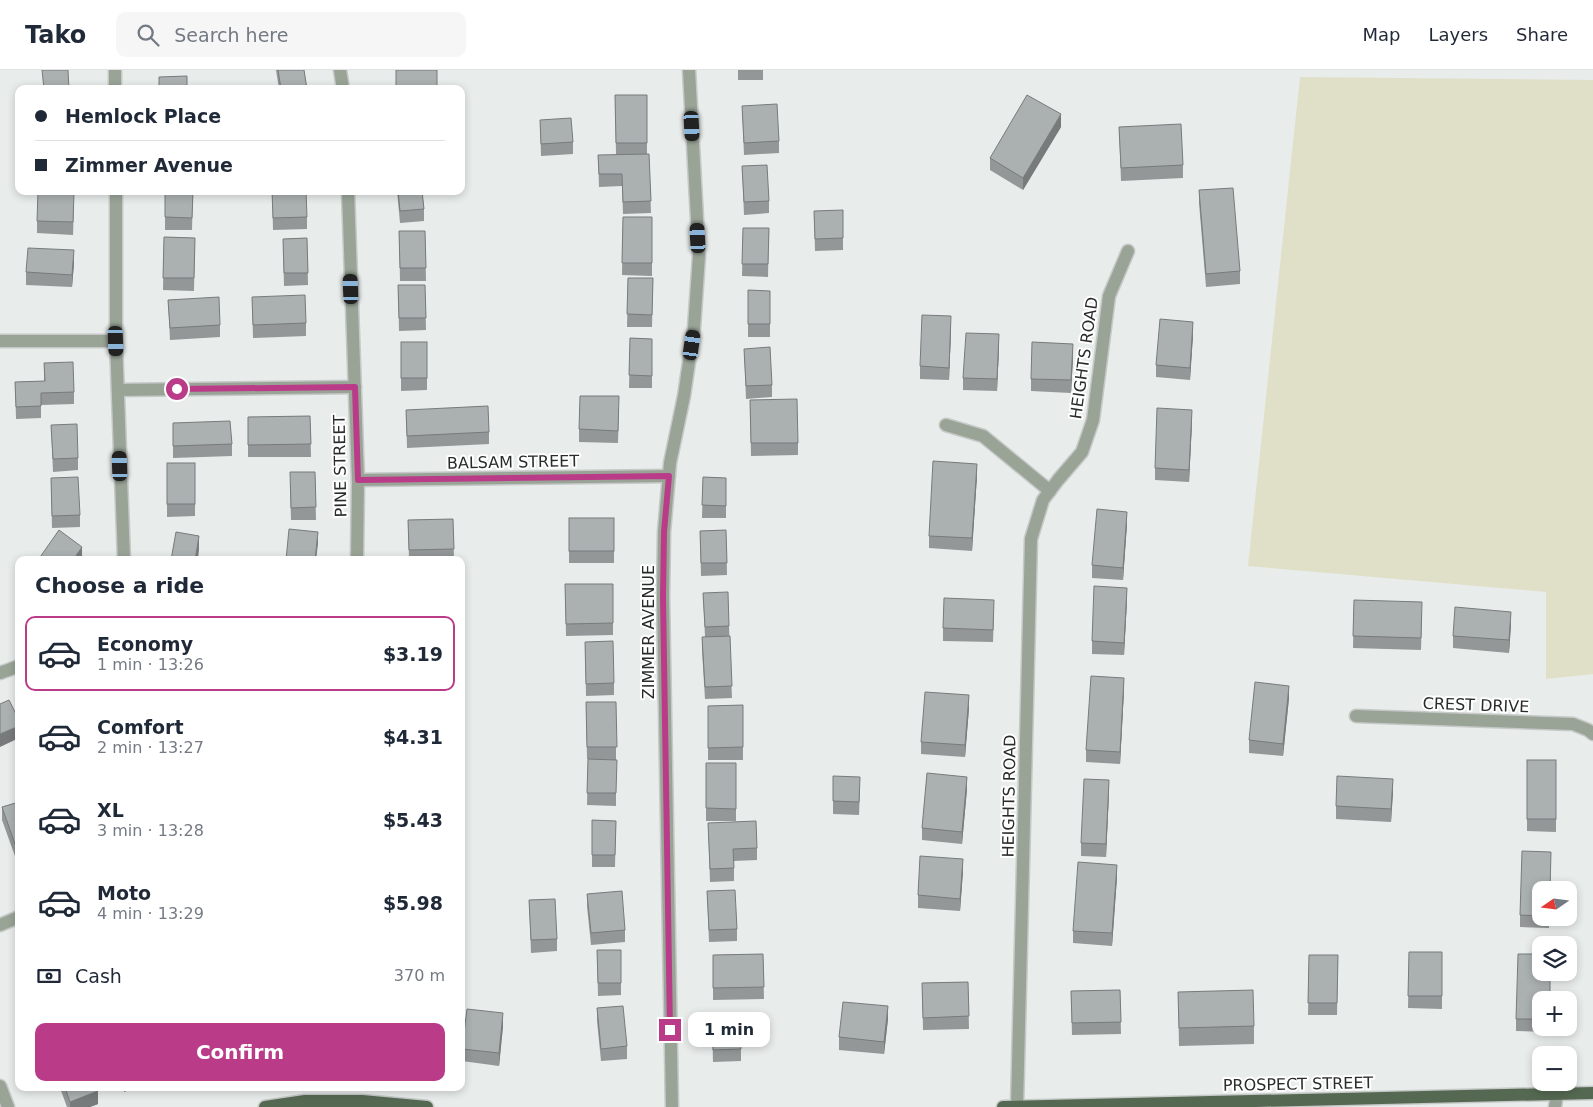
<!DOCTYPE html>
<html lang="en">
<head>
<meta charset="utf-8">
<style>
  :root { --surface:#fff; --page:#f6f6f7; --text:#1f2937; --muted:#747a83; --line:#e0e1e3; --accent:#ba3c89 }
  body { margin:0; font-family:"DejaVu Sans",sans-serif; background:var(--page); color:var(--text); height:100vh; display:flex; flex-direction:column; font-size:19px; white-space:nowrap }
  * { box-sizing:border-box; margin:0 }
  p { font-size:16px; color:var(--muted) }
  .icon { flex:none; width:28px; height:28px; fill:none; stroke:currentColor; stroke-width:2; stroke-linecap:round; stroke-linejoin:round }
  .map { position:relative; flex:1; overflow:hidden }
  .panel { position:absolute; left:15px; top:486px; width:450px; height:535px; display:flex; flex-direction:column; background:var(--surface); border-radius:10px; box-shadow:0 2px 8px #0003 }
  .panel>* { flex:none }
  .guide { position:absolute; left:15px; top:15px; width:450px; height:110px; border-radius:10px; box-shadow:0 2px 8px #0003; display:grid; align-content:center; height:110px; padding:0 20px; background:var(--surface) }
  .needle { width:32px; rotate:256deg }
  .controls { position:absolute; left:1532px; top:811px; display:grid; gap:10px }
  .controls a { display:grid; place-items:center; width:45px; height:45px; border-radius:10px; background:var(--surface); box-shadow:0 2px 8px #0003; font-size:25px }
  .end { position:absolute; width:22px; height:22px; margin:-11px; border:6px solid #ba3c89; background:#fff; box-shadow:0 0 0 2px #fff }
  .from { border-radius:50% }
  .bubble { position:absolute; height:35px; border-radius:10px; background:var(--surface); box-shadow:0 2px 8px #0003; font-size:16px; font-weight:800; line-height:35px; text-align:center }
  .car { position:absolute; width:15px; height:30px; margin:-15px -8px; border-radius:6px; box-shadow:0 0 4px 1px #0007; background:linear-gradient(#222 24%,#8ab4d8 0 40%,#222 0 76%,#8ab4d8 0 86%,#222 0) }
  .guide b { display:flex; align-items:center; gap:18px; height:48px; font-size:19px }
  .guide b+b { border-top:1px solid var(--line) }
  .guide i { width:12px; height:12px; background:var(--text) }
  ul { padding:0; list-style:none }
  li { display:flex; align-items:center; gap:15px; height:75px; margin:0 10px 8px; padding:0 10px; border:2px solid transparent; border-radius:10px }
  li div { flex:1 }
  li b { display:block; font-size:19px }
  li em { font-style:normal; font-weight:800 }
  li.on { border-color:var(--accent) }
  li>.icon { width:45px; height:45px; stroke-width:1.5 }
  h2 { padding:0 20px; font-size:22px; line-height:60px }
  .pay { display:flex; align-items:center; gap:12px; height:55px; padding:0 20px; font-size:19px }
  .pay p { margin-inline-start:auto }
  .button { display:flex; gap:10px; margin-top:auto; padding:10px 20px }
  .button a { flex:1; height:58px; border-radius:10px; background:var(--accent); color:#fff; font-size:20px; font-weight:800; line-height:58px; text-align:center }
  header { display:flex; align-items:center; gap:30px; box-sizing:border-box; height:70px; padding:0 25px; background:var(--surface); border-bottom:1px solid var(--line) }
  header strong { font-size:24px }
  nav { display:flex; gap:28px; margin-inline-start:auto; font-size:18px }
  .search { width:350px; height:45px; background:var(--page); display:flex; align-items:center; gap:12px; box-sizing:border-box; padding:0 18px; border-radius:10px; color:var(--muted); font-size:19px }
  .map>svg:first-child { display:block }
  .green { fill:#e0e0c8 }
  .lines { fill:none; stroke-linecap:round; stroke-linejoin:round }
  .minor-casing { stroke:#c6c9c8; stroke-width:15 }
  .major-casing { stroke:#c6c9c8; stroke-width:15 }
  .minor { stroke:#99a497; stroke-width:12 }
  .major { stroke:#556952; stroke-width:12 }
  .wall { fill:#939798 }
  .shaded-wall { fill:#787b7c }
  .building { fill:#abb0b1; stroke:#787b7c }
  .route { stroke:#ba3c89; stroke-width:6 }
  .labels { text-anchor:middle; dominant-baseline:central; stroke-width:4; stroke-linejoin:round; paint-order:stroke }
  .street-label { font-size:16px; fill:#2a2b2b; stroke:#fff }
</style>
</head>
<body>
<header>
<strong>Tako</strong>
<div class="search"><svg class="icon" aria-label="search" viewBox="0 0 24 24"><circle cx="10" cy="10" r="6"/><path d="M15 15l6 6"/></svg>Search here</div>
<nav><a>Map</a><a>Layers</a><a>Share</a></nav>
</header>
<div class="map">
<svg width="1593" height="1037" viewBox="0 0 1593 1037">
  <rect width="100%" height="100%" fill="#e8eceb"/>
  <path class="green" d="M1300 7 1593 10V604L1546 609V522L1248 496Z"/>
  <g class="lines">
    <defs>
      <g id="minor">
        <path d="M115 0V19"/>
        <path d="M340 0 343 19"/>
        <path d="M116 121V271L124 490"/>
        <path d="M348 121 358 410 357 490"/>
        <path d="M0 271H116"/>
        <path d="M118 320 355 317"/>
        <path d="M946 355 983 366 1050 421"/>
        <path d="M358 410 669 406"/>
        <path d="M0 603 19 596"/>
        <path d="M1356 646 1573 654 1588 660 1593 664"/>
        <path d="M0 855 19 847"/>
        <path d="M0 1016 8 1037"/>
        <path d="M672 1037 663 527 664 462 670 393 684 326 694 258 699 186 689 0"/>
        <path d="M1017 1037 1031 469 1043 430 1058 410 1082 382 1093 350 1109 226 1128 181"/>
        <path d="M1555 1037 1557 1024"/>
      </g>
      <g id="major">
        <path d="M265 1037 305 1031H362L427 1037"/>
        <path d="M1003 1037 1593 1023"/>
      </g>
    </defs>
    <use href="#minor" class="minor-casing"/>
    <use href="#major" class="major-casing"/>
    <use href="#minor" class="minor"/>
    <use href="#major" class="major"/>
  </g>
  <g class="wall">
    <path d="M276 0H304L307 19H279Z"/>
    <rect x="738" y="0" width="25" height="10"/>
    <path d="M615 25H647V84H649L651 143 623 144 622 116 599 117 598 85H616Z"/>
    <path d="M742 36 779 71V83L744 85Z"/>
    <path d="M540 50 573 72V84L541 86Z"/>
    <path d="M1061 57 1023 120 990 100V88Z"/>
    <path d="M1119 57 1183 95V108L1121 111Z"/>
    <path d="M742 96 769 131V143L744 145Z"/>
    <path d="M1199 120 1240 201V214L1206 217 1199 133Z"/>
    <path d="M165 121H193L192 160H165Z"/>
    <path d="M272 121 307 147V159L273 160Z"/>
    <path d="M397 121H422L424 139V151L400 153Z"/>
    <path d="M74 134 73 165 37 163V151Z"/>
    <path d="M814 141 843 168V180L815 181Z"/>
    <path d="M623 147H652V206L622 205Z"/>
    <path d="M743 158H769L768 207 742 206Z"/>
    <path d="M399 161H425L426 211H400Z"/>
    <path d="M164 167 195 168 194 221 163 220Z"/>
    <path d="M307 168 308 215 284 216 283 169Z"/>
    <path d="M74 193 72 217 26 215V202Z"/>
    <path d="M628 208H653L652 257H627Z"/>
    <path d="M398 215H425L426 260 399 261Z"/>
    <path d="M748 220 770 221V267H748Z"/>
    <path d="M252 227 306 253V266L253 268Z"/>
    <path d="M168 230 220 255V267L170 270Z"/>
    <path d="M951 259 949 310 920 309V296Z"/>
    <path d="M1193 265 1190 310 1156 307V295Z"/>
    <path d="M630 268 652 269V318H629Z"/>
    <path d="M401 272H427V320L401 321Z"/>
    <path d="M999 277 997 321 963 320V308Z"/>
    <path d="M744 279 772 315V327L746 329Z"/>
    <path d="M1073 287 1071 323 1031 321V309Z"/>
    <path d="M44 293 74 322V334L41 335V348L16 349 15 312 44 311Z"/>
    <path d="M750 330 798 373V385L751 386Z"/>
    <path d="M619 339 618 373 579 372V359Z"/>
    <path d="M406 340 489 362V374L407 378Z"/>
    <path d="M310 346 311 387H248V347Z"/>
    <path d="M1192 352 1189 412 1155 410V398Z"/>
    <path d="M173 353 232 374V386L173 388Z"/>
    <path d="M51 355 78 388V400L53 402Z"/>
    <path d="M167 393H195V446L167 447Z"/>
    <path d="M315 402 316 450H291L290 415Z"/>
    <path d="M977 406 972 481 929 478V466Z"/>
    <path d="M703 407 726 408V448H702Z"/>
    <path d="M51 408 80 445V457L52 458Z"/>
    <rect x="569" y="448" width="45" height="45"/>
    <path d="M453 449 454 490H409L408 450Z"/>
    <path d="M1127 454 1123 510 1092 508V495Z"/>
    <path d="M726 460 727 505 701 506 700 461Z"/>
    <path d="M565 514H613V565L566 566Z"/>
    <path d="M703 523 729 556 732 628 705 629 702 580V567H705Z"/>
    <path d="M1127 530 1124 585 1092 584V571Z"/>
    <path d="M1354 530 1422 544 1421 580 1353 578Z"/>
    <path d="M994 543 993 572 943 571V558Z"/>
    <path d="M1511 554 1509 583 1453 578V566Z"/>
    <path d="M585 572 614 613V625L586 626Z"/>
    <path d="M1124 620 1120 694 1086 692V680Z"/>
    <path d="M1289 628 1283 686 1249 683V670Z"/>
    <path d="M586 632H616V736L587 735 588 689H587Z"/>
    <path d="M743 635V690H708V636Z"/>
    <path d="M969 638 965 687 921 684V672Z"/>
    <path d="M1527 690H1556V762L1527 761Z"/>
    <rect x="706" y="693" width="30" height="58"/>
    <path d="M967 719 962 774 922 770V758Z"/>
    <path d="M860 720 859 745 833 744V731Z"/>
    <path d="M1393 721 1391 752 1336 749V736Z"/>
    <path d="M1109 722 1106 787 1081 786V773Z"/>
    <path d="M19 732V788L16 789 2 750V737Z"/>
    <path d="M592 750 616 751 615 797H592Z"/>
    <path d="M708 753 757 778V790L734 791V811L710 812Z"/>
    <path d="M1551 795 1550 820H1541V848H1549V858L1520 857V845Z"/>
    <path d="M963 801 960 841 918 838V825Z"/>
    <path d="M1117 807 1112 876 1073 873V861Z"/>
    <path d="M707 821 737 859V871L709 872Z"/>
    <path d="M587 824 625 860V872L591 875 587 836Z"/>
    <path d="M529 830 557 869V881L531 883Z"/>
    <path d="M18 877H19V892L18 890Z"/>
    <path d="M597 880H621V925L598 926Z"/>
    <path d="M1409 882H1442V939L1408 938Z"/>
    <path d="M763 884 764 929 713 930V885Z"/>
    <path d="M1309 885H1338L1337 945H1308Z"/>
    <path d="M968 912 969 959 923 960 922 913Z"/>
    <path d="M1120 920 1121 964 1072 965 1071 921Z"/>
    <path d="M1178 922 1254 956V974L1179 976Z"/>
    <path d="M1541 930V958H1549V962L1516 961V949Z"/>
    <path d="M597 938 627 976V989L601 991 597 951Z"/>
    <path d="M712 945 741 979V991L713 992Z"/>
    <path d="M888 949 884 984 839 980V967Z"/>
    <path d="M503 956 499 996 462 991V979Z"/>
    <path d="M60 1018H96L98 1034 90 1037H67Z"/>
  </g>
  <g class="shaded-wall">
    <path d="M1061 44V57L1023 120V108Z"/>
    <path d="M74 180V193L72 217V205Z"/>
    <path d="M951 246V259L949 310V298Z"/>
    <path d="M1193 252V265L1190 310V298Z"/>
    <path d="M999 264V277L997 321V309Z"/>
    <path d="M1073 274V287L1071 323V310Z"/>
    <path d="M1192 340V352L1189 412V400Z"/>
    <path d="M977 394V406L972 481V468Z"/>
    <path d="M1127 442V454L1123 510V498Z"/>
    <path d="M318 462V474L316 490H315Z"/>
    <path d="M199 466V479L198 490H195Z"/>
    <path d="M82 477V490H73Z"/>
    <path d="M1127 518V530L1124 585V573Z"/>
    <path d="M1511 542V554L1509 583V570Z"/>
    <path d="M1124 608V620L1120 694V682Z"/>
    <path d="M1289 616V628L1283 686V674Z"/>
    <path d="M969 625V638L965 687V675Z"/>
    <path d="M19 656V668L0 677V664Z"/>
    <path d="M967 707V719L962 774V762Z"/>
    <path d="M1393 709V721L1391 752V739Z"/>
    <path d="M1109 710V722L1106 787V774Z"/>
    <path d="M19 776V788L16 789V777Z"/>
    <path d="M963 789V801L960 841V829Z"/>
    <path d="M1117 795V807L1112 876V863Z"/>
    <path d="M888 936V949L884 984V972Z"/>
    <path d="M503 943V956L499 996V983Z"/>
    <path d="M124 1018H134L124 1022Z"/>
    <path d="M98 1021V1034L90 1037H70V1032Z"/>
  </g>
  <g class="building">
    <path d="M42 0H68L69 19H44Z"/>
    <path d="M278 0H304L307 19H281Z"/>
    <rect x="396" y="0" width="41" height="19"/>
    <path d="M187 6V19H159V7Z"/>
    <path d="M615 25H647V73H616Z"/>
    <path d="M1027 25 1061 44 1023 108 990 88Z"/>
    <path d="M777 34 779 71 744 73 742 36Z"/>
    <path d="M571 48 573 72 541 74 540 50Z"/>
    <path d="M1181 54 1183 95 1121 98 1119 57Z"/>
    <path d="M649 84 651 131 623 132 622 104H599L598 85Z"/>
    <path d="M767 95 769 131 744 132 742 96Z"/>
    <path d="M1233 118 1240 201 1206 204 1199 120Z"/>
    <path d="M38 121 74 122 73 152 37 151Z"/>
    <path d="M165 121H193L192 148 165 147Z"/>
    <path d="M272 121H306L307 147 273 148Z"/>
    <path d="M398 121H422L424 139 400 141Z"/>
    <path d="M843 140V168L815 169 814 141Z"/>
    <path d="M623 147H652V193H622Z"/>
    <path d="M743 158H769L768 194H742Z"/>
    <path d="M399 161H425L426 198H400Z"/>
    <path d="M164 167 195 168 194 208H163Z"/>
    <path d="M307 168 308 203H284L283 169Z"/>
    <path d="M28 178 74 180 72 205 26 202Z"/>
    <path d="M628 208H653L652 245 627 244Z"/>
    <path d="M398 215H425L426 248H399Z"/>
    <path d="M748 220 770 221V254H748Z"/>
    <path d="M305 225 306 253 253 255 252 227Z"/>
    <path d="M219 227 220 255 170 258 168 230Z"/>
    <path d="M922 245 951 246 949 298 920 296Z"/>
    <path d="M1160 249 1193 252 1190 298 1156 295Z"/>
    <path d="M966 263 999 264 997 309 963 308Z"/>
    <path d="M630 268 652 269V306L629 305Z"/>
    <rect x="401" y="272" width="26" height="36"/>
    <path d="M1032 272 1073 274 1071 310 1031 309Z"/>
    <path d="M770 277 772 315 746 316 744 279Z"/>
    <path d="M73 292 74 322 41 323V336L16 337 15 312 45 311 44 293Z"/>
    <path d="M580 326H619L618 361 579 359Z"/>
    <path d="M797 329 798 373H751L750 330Z"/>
    <path d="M488 336 489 362 407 366 406 340Z"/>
    <path d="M1157 338 1192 340 1189 400 1155 398Z"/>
    <path d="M310 346 311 374 248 375V347Z"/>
    <path d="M230 351 232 374 173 376V353Z"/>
    <path d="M77 354 78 388 53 389 51 355Z"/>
    <path d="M933 391 977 394 972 468 929 466Z"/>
    <rect x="167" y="393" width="28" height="41"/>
    <path d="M290 402H315L316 437 291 438Z"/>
    <path d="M78 407 80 445 52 446 51 408Z"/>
    <path d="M703 407 726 408V436L702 435Z"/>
    <path d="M1097 439 1127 442 1123 498 1092 495Z"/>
    <rect x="569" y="448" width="45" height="33"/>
    <path d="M453 449 454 479 409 480 408 450Z"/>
    <path d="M289 459 318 462 315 490H286Z"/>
    <path d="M59 460 82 477 73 490H38Z"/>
    <path d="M726 460 727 493H701L700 461Z"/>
    <path d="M176 462 199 466 195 490H171Z"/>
    <path d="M565 514H613V553L566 554Z"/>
    <path d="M1094 516 1127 518 1124 573 1092 571Z"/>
    <path d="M728 522 729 556 705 557 703 523Z"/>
    <path d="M944 528 994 530 993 560 943 558Z"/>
    <path d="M1354 530 1422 532 1421 568 1353 566Z"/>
    <path d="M1455 537 1511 542 1509 570 1453 566Z"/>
    <path d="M730 566 732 616 705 617 702 567Z"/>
    <path d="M613 571 614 613 586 614 585 572Z"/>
    <path d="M1091 606 1124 608 1120 682 1086 680Z"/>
    <path d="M1255 612 1289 616 1283 674 1249 670Z"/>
    <path d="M925 622 969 625 965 675 921 672Z"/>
    <path d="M9 630 19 650V656L0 664V634Z"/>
    <path d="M586 632H616L617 677H587Z"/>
    <path d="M743 635V677L708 678V636Z"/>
    <path d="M588 689 617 690 616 723H587Z"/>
    <rect x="1527" y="690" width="29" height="59"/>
    <path d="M706 693H736V739L706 738Z"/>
    <path d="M927 703 967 707 962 762 922 758Z"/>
    <path d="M833 706 860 707 859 732 833 731Z"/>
    <path d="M1337 706 1393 709 1391 739 1336 736Z"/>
    <path d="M1084 709 1109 710 1106 774 1081 773Z"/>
    <path d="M19 732V776L16 777 2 737Z"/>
    <path d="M592 750 616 751 615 785H592Z"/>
    <path d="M756 751 757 778 733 779 734 798 710 799 708 753Z"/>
    <path d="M1522 781 1551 782 1550 820H1541V846L1520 845Z"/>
    <path d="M920 786 963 789 960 829 918 825Z"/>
    <path d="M1078 792 1117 795 1112 863 1073 861Z"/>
    <path d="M735 820 737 859 709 860 707 821Z"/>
    <path d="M622 821 625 860 591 863 587 824Z"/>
    <path d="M555 829 557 869 531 870 529 830Z"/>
    <path d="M597 880H621V913H598Z"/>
    <path d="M1409 882H1442V926H1408Z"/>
    <path d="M763 884 764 917 713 918V885Z"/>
    <path d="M1518 884H1541V902H1550V930H1541V949H1516Z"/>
    <path d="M1309 885H1338L1337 933H1308Z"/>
    <path d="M968 912 969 946 923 948 922 913Z"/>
    <path d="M1120 920 1121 952 1072 953 1071 921Z"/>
    <path d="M1253 920 1254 956 1179 958 1178 922Z"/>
    <path d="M843 932 888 936 884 972 839 967Z"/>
    <path d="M623 936 627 976 601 979 597 938Z"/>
    <path d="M467 939 503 943 499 983 462 979Z"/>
    <path d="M740 944 741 979 713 980 712 945Z"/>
    <path d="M65 1018H96L98 1021 70 1032Z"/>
  </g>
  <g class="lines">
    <path class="route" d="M177 319 355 317 358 410 669 406 664 462 663 527 670 960"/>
  </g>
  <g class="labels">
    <g class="street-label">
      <text transform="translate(1084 288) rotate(-82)">HEIGHTS ROAD</text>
      <text transform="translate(513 392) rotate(-1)">BALSAM STREET</text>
      <text transform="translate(340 396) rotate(-91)">PINE STREET</text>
      <text transform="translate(648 562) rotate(-90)">ZIMMER AVENUE</text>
      <text transform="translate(1476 635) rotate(2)">CREST DRIVE</text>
      <text transform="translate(1009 726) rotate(-89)">HEIGHTS ROAD</text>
      <text transform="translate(1298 1014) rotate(-1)">PROSPECT STREET</text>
    </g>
  </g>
</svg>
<div class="controls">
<a><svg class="needle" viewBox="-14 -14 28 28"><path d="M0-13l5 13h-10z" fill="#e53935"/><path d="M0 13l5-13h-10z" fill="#747a83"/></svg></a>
<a><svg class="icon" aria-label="layers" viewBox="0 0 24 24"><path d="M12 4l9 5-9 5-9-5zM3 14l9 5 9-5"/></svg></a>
<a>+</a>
<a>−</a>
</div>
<i class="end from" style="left:177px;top:319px"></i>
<i class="end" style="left:670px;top:960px"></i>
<div class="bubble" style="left:688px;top:942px;width:82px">1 min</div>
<i class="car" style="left:692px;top:56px;rotate:177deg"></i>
<i class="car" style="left:698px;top:168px;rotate:357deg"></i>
<i class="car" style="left:351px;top:219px;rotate:358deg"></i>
<i class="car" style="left:116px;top:271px;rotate:178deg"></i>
<i class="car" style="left:692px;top:275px;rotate:8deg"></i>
<i class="car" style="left:120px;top:396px;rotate:358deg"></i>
<div class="guide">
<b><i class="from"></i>Hemlock Place</b>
<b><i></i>Zimmer Avenue</b>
</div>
<section class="panel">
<h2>Choose a ride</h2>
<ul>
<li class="on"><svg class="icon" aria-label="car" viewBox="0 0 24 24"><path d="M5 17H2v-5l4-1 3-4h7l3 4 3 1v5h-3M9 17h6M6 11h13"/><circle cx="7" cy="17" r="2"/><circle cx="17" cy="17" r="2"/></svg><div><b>Economy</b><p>1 min · 13:26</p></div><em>$3.19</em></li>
<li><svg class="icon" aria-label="car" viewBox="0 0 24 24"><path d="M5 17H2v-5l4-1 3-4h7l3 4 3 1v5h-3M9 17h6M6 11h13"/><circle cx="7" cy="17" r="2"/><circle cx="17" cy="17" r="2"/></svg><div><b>Comfort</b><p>2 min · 13:27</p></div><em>$4.31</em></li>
<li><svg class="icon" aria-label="car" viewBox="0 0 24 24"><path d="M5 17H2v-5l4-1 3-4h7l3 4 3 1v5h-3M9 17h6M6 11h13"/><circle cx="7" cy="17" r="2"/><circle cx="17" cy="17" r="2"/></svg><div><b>XL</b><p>3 min · 13:28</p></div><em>$5.43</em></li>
<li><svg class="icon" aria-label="car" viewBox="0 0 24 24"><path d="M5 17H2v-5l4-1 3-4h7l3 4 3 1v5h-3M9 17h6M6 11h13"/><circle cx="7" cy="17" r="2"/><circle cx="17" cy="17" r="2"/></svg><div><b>Moto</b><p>4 min · 13:29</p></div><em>$5.98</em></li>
</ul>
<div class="pay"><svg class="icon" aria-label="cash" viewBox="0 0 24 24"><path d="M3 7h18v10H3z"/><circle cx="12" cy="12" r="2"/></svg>Cash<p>370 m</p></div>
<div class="button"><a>Confirm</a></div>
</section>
</div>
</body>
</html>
